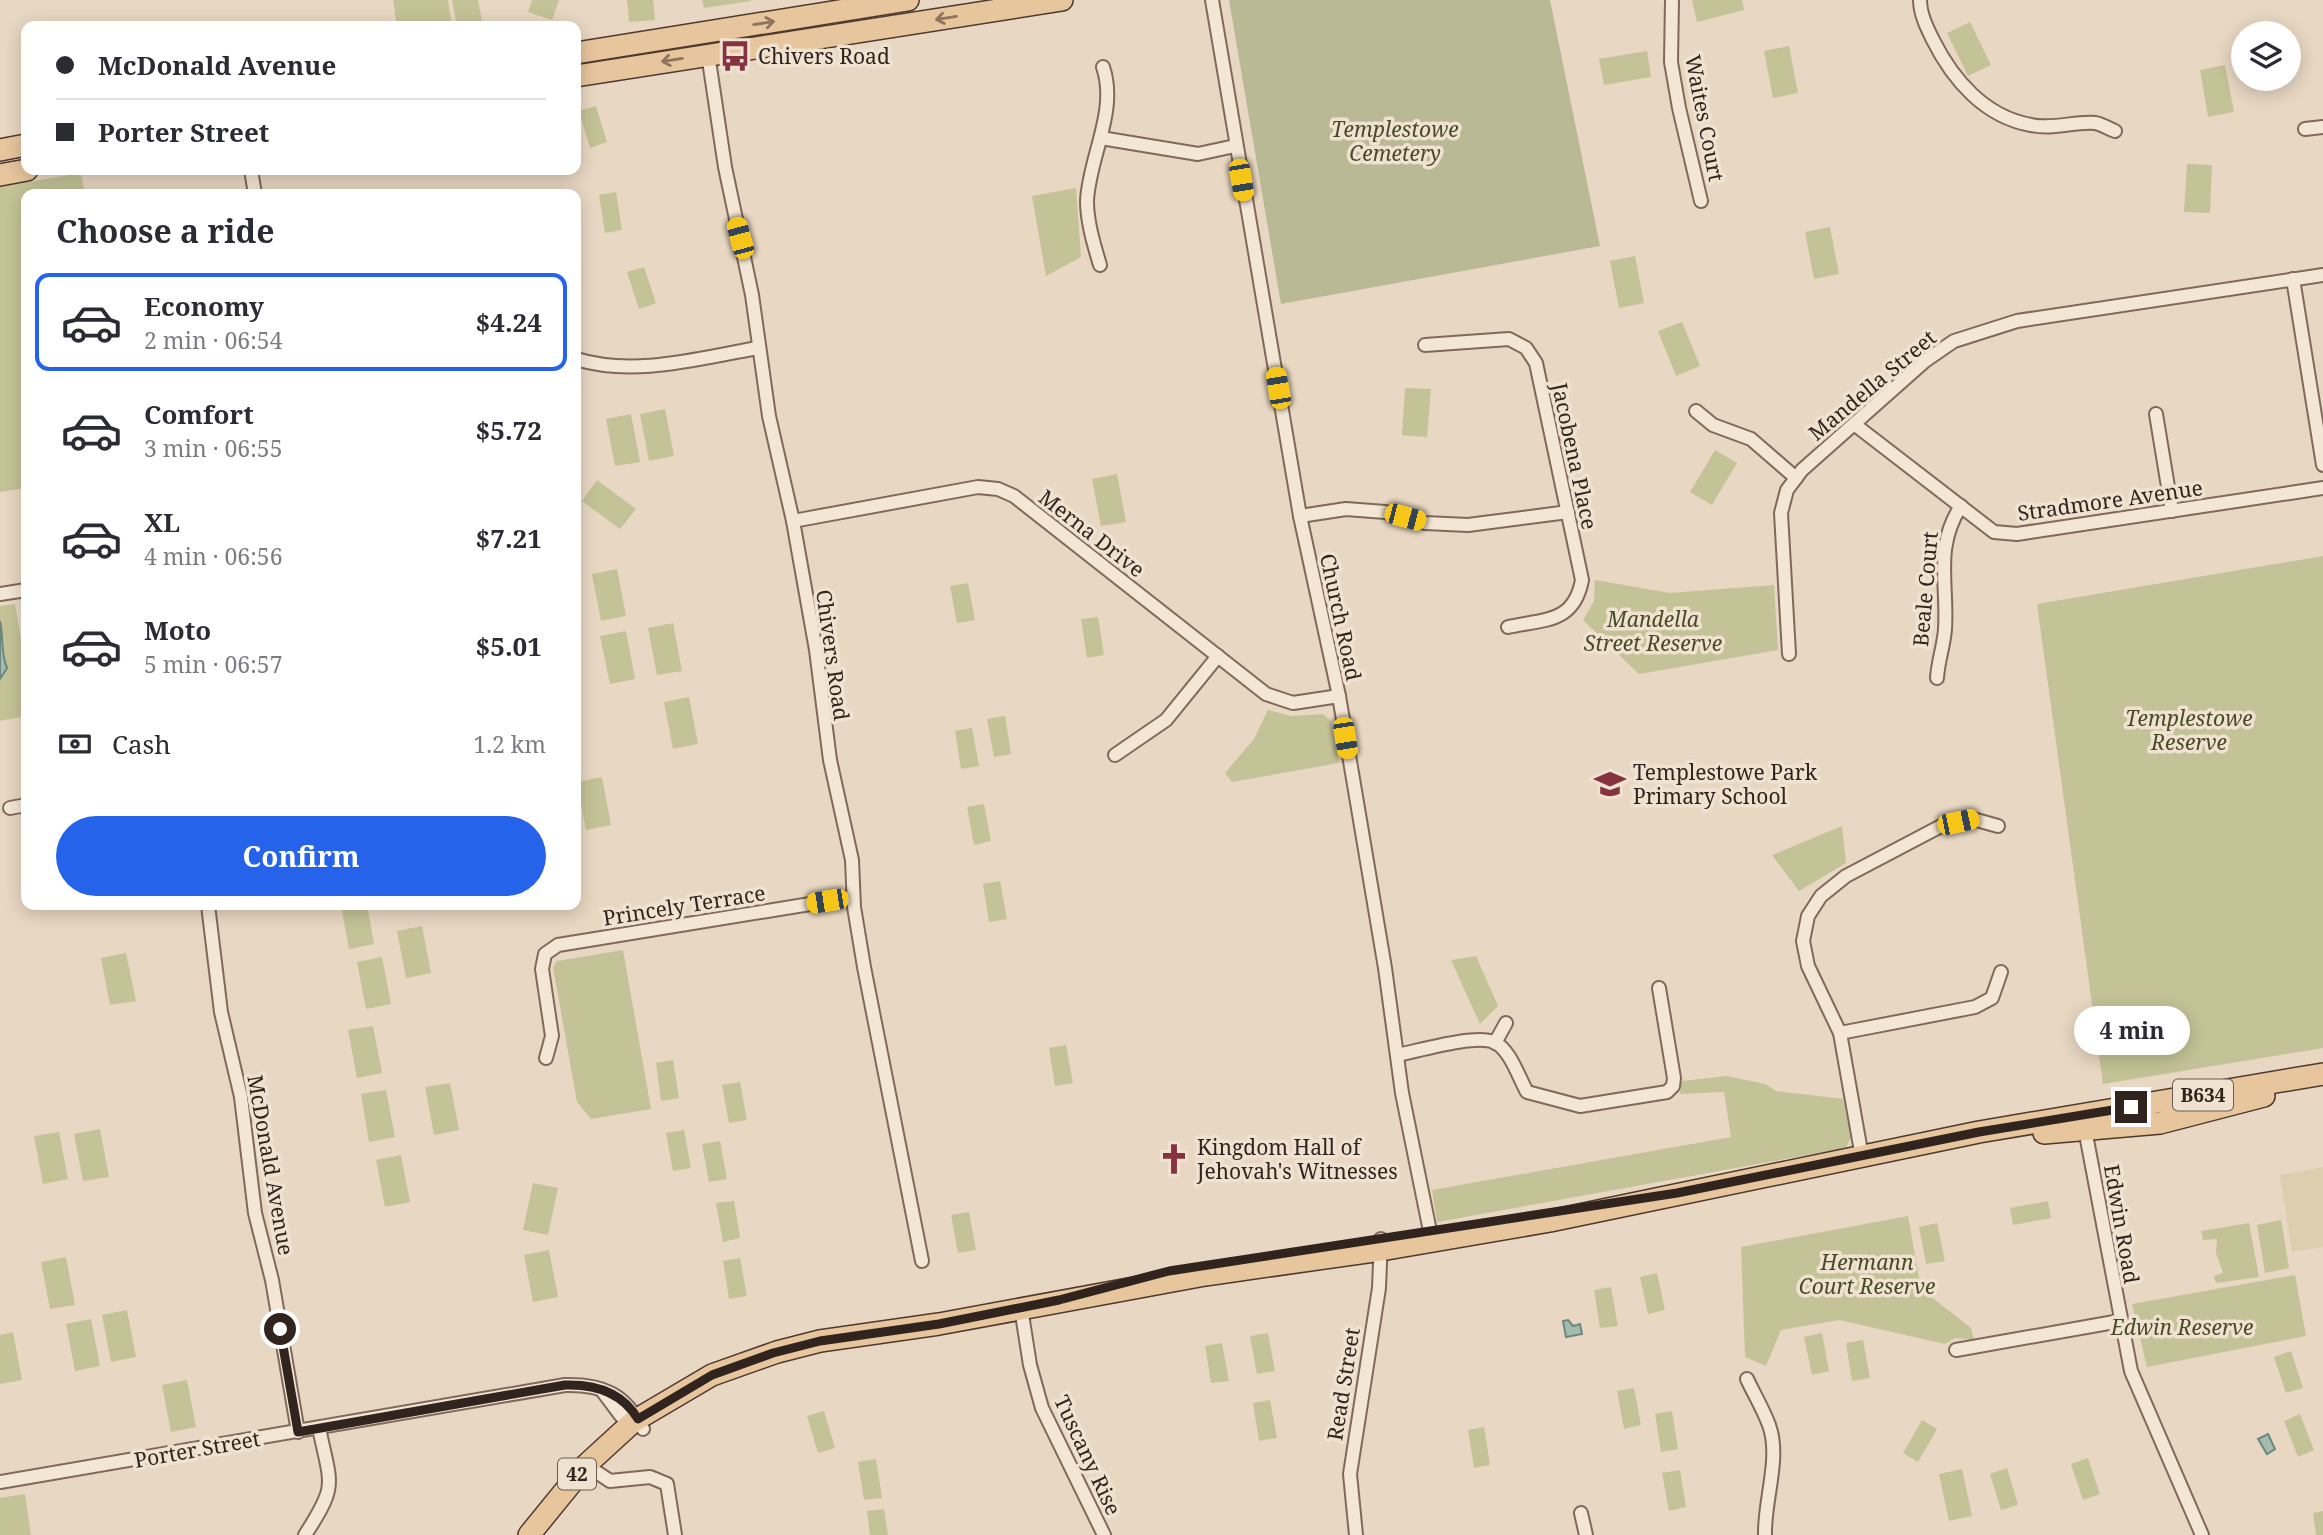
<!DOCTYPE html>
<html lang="en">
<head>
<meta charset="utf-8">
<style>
  :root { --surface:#fff; --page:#f7f7f7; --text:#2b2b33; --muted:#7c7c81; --line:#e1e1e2; --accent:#2563eb }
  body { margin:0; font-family:"Noto Serif",serif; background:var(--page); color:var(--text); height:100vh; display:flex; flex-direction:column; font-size:26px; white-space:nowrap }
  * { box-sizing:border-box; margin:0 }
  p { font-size:23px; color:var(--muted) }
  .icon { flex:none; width:38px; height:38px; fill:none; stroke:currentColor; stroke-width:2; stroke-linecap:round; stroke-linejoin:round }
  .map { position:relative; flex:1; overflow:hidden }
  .drawer { position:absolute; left:21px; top:189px; width:560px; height:721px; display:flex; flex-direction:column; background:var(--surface); border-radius:14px; box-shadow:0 4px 18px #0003 }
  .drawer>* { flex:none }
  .hud { position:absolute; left:21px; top:21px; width:560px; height:154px; border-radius:14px; box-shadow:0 4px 18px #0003; display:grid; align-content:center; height:154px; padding:0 35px; background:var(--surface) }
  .controls { position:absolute; left:2231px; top:21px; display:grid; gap:14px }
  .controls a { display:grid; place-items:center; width:70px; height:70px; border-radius:50%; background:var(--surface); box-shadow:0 4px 18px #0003; font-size:35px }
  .end { position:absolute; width:32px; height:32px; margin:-16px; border:9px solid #31241e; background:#fff; box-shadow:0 0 0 4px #fff }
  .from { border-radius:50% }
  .bubble { position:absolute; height:49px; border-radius:24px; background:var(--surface); box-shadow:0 4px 18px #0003; font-size:23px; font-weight:700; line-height:49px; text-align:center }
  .car { position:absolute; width:21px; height:42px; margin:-21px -10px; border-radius:9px; box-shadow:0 0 5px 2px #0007; background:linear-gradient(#f5c518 24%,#345 0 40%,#f5c518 0 76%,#345 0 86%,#f5c518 0) }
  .hud b { display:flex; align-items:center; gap:24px; height:66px; font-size:26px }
  .hud b+b { border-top:2px solid var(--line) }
  .hud i { width:18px; height:18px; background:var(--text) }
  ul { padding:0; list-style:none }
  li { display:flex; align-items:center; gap:21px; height:98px; margin:0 14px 10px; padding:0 21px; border:4px solid transparent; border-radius:14px }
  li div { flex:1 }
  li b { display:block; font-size:26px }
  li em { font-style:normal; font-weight:700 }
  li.on { border-color:var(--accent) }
  li>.icon { width:63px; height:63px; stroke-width:1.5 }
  h2 { padding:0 35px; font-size:32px; line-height:84px }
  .pay { display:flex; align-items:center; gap:18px; height:77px; padding:0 35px; font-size:26px }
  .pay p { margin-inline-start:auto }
  .cta { display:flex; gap:14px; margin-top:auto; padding:14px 35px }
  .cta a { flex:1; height:80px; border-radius:42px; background:var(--accent); color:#fff; font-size:28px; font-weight:700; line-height:80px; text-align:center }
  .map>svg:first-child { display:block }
  .farmland { fill:#dccfb0 }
  .green { fill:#c4c397 }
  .cemetery { fill:#bab996 }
  .water { fill:#a4bbb1; stroke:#6c887d; stroke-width:2 }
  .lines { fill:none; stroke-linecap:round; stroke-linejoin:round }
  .minor-casing { stroke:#80695b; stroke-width:16 }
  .primary-casing { stroke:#4e392f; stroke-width:24 }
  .minor { stroke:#f4e6d4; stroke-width:12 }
  .primary { stroke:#e7c59d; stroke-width:21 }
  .oneway { stroke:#8c745e }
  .route { stroke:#31241e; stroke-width:9 }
  .labels { text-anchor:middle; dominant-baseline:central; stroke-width:7; stroke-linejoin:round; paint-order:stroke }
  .shield { fill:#f0e2d0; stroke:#6a5d53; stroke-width:2 }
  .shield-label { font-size:19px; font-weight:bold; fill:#31241e }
  .poi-label { font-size:21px; fill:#31241e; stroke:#f0e2d0; text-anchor:start }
  .street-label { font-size:21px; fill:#31241e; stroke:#f0e2d0 }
  .park-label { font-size:21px; font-style:italic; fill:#474b27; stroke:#f0e2d0 }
</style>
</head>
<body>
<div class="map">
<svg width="2323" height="1535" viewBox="0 0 2323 1535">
  <rect width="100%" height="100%" fill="#e8d7c2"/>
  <path class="farmland" d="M2323 1167V1247L2292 1252 2280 1175Z"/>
  <g class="green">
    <path d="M393 0H448L452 26H397Z"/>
    <path d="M452 0H478L482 21 457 26Z"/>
    <path d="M532 0H559L552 20 528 12Z"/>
    <path d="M627 0H653L655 20 629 22Z"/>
    <path d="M702 0H751V1L704 8Z"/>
    <path d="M1692 0H1742L1744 10 1697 22Z"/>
    <path d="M1970 22 1991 65 1968 76 1947 33Z"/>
    <path d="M1789 46 1798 93 1773 98 1764 51Z"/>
    <path d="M1647 51 1651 77 1604 85 1599 59Z"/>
    <path d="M2225 65 2234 112 2208 117 2200 70Z"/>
    <path d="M596 106 607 142 590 148 579 111Z"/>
    <path d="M2187 164 2212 165 2210 213 2184 212Z"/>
    <path d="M81 173 85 194H26V488L0 492V187Z"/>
    <path d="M1076 188 1081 257 1046 276 1032 196Z"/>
    <path d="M616 192 622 230 605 233 599 195Z"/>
    <path d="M1830 227 1839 274 1814 279 1805 232Z"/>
    <path d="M1635 256 1644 303 1619 308 1610 261Z"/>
    <path d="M644 267 656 303 639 309 627 272Z"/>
    <path d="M1682 322 1700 366 1676 376 1658 331Z"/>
    <path d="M1405 388 1431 389 1427 437 1402 435Z"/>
    <path d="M665 409 674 456 649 461 640 414Z"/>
    <path d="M631 414 640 462 615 466 606 419Z"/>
    <path d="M1715 450 1737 463 1712 505 1690 492Z"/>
    <path d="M1117 474 1126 522 1101 526 1092 479Z"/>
    <path d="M597 480 636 509 620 529 582 501Z"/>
    <path d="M2323 556V1048L2103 1084 2037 604Z"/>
    <path d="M617 569 626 616 601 621 592 574Z"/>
    <path d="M1595 580 1670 593 1774 585 1778 650 1639 674 1583 620 1594 601Z"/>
    <path d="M968 583 975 620 957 623 950 586Z"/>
    <path d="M15 604 26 669V716L0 721V606Z"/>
    <path d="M1098 617 1104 655 1087 658 1081 619Z"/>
    <path d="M673 623 682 671 657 675 648 628Z"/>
    <path d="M626 631 635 679 610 684 600 636Z"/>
    <path d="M689 697 698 744 673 749 664 702Z"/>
    <path d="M1268 710 1291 716 1323 714 1331 721 1339 763 1232 782 1225 773 1254 739Z"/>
    <path d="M1005 716 1011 754 994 757 987 719Z"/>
    <path d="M972 728 979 766 961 769 955 731Z"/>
    <path d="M602 777 611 825 586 830 577 782Z"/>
    <path d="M984 804 991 841 974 845 967 807Z"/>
    <path d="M1842 826 1846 863 1799 891 1772 855Z"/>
    <path d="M1000 881 1007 919 989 922 983 884Z"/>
    <path d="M341 905H367L374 944 349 949Z"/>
    <path d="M422 926 431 973 406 978 397 931Z"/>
    <path d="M623 950 651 1109 591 1119 577 1102 553 967 557 961Z"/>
    <path d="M126 953 136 1001 110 1005 101 958Z"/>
    <path d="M1476 956 1498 1006 1480 1024 1451 960Z"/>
    <path d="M382 957 391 1004 366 1009 357 962Z"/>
    <path d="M373 1026 382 1073 357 1078 348 1030Z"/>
    <path d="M1066 1045 1073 1083 1055 1086 1049 1048Z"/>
    <path d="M673 1060 679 1098 661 1101 656 1063Z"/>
    <path d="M1727 1076 1765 1084 1776 1091 1843 1099 1851 1137 1846 1148 1437 1222 1432 1190 1731 1137 1724 1092 1680 1094 1681 1081Z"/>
    <path d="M740 1082 747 1120 729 1123 722 1085Z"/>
    <path d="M450 1083 459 1130 434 1135 425 1087Z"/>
    <path d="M386 1090 395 1137 369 1142 361 1094Z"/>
    <path d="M100 1129 109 1177 83 1181 74 1134Z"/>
    <path d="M684 1130 691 1168 673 1171 666 1133Z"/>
    <path d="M59 1132 68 1179 43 1184 34 1136Z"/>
    <path d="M720 1141 727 1179 709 1182 702 1144Z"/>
    <path d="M401 1155 410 1202 385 1207 376 1160Z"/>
    <path d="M533 1183 558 1188 548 1235 523 1230Z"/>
    <path d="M734 1201 740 1238 723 1242 716 1203Z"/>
    <path d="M2048 1201 2051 1218 2013 1225 2010 1208Z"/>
    <path d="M969 1212 976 1250 958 1253 951 1215Z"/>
    <path d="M1908 1216 1921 1289 1971 1328 1974 1340 1955 1338 1945 1344 1839 1320 1781 1330 1766 1366 1745 1357 1741 1247Z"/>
    <path d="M2281 1220 2289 1268 2265 1273 2257 1225Z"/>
    <path d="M1937 1223 1945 1261 1926 1264 1919 1227Z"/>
    <path d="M2249 1223 2259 1277 2216 1283 2214 1276 2223 1273 2216 1253 2217 1239 2203 1240 2201 1231Z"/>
    <path d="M549 1250 558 1297 533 1302 524 1255Z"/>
    <path d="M66 1257 75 1305 50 1309 41 1262Z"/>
    <path d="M740 1258 747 1296 729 1299 723 1261Z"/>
    <path d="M1657 1273 1665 1310 1648 1314 1640 1277Z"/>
    <path d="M2295 1275 2306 1336 2147 1367 2132 1304Z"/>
    <path d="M1611 1287 1618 1326 1600 1328 1594 1290Z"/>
    <path d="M127 1310 136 1357 111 1362 102 1315Z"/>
    <path d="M91 1319 100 1366 75 1371 66 1324Z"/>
    <path d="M13 1332 22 1380 0 1384V1335Z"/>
    <path d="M1268 1333 1275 1371 1257 1374 1250 1336Z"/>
    <path d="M1822 1333 1829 1371 1812 1375 1804 1337Z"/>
    <path d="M1863 1340 1870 1378 1852 1381 1846 1343Z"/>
    <path d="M1222 1343 1229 1381 1211 1383 1205 1346Z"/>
    <path d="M2291 1351 2303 1388 2286 1393 2274 1357Z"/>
    <path d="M187 1380 196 1427 171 1432 162 1385Z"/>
    <path d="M1634 1388 1641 1425 1624 1429 1617 1391Z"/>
    <path d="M1270 1400 1277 1438 1259 1441 1253 1403Z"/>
    <path d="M824 1411 835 1448 818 1453 807 1416Z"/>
    <path d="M1672 1411 1678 1449 1661 1452 1655 1414Z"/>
    <path d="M2300 1414 2314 1450 2298 1457 2284 1421Z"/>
    <path d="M1922 1420 1937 1429 1918 1462 1903 1453Z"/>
    <path d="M1484 1427 1490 1465 1474 1468 1468 1430Z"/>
    <path d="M2088 1458 2100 1494 2083 1500 2071 1464Z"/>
    <path d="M876 1459 882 1498 864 1500 858 1462Z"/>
    <path d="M2007 1468 2018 1505 2001 1510 1990 1474Z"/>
    <path d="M1962 1469 1972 1516 1949 1521 1939 1474Z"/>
    <path d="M1680 1470 1686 1507 1669 1511 1662 1473Z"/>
    <path d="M25 1494 31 1535H0V1498Z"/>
    <path d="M884 1509 888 1535H870L867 1511Z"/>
    <path d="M2323 1511V1535H2316L2313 1513Z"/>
  </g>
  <path class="cemetery" d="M1229 0H1550L1600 246 1281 304Z"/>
  <g class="water">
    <path d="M0 621C4 637 0 652 7 668L0 679Z"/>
    <path d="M1568 1320 1573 1326 1580 1324 1582 1334 1566 1337 1563 1321Z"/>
    <path d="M2268 1434 2275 1449 2267 1454 2258 1439Z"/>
  </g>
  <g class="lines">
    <defs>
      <g id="minor">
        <path d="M1212 0 1300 516 1339 696 1385 968 1402 1093 1432 1241"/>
        <path d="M1672 0 1671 62 1679 108 1701 201"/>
        <path d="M1920 0C1920 14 1927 28 1933 40 1953 80 1985 117 2031 125 2053 130 2075 121 2095 123 2102 124 2109 129 2115 131"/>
        <path d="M708 54 725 167 752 295 769 416 793 521 816 650 830 760 852 860 854 907 864 967 922 1261"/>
        <path d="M2305 129 2323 127"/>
        <path d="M1101 138 1198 154 1235 146"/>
        <path d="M251 170 255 194"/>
        <path d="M1100 265C1094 245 1087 222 1087 201 1089 157 1118 111 1103 67"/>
        <path d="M2293 279 2323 465"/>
        <path d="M1425 345 1509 339 1526 348 1536 363 1582 580C1574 623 1545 619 1508 627"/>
        <path d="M576 359C635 377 699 358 758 348"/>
        <path d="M1696 411 1713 425 1751 439 1796 478"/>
        <path d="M2156 414 2172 511"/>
        <path d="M1854 424 1994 532 2017 534 2323 488"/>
        <path d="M1300 516 1346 509 1385 512 1425 523 1468 525 1568 512"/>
        <path d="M793 521 978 487 998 489 1014 496 1266 694 1293 703 1339 696"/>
        <path d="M0 594 26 590"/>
        <path d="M1789 654 1781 513 1787 490 1802 470 1925 361 1954 341 2017 321 2323 275"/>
        <path d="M1937 678C1938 661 1944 645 1945 629 1948 584 1934 547 1961 506"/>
        <path d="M1115 755 1166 720 1218 656"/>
        <path d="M10 808 26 805"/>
        <path d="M208 905 221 1012 241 1097 255 1213 272 1280 298 1432"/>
        <path d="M1840 1033 1975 1007 1992 998 2001 972"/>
        <path d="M1495 1043 1506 1023"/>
        <path d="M1397 1055C1418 1051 1475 1034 1494 1042 1510 1049 1519 1078 1527 1092L1580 1106 1667 1092 1673 1086 1674 1078 1659 988"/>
        <path d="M546 1058 552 1036 542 969 545 954 558 945 853 897"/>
        <path d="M2084 1124 2131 1371 2202 1535"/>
        <path d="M1862 1157 1840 1033 1808 966 1803 941 1808 916 1821 896 1846 876 1943 825 1973 819 1998 826"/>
        <path d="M1021 1308 1030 1365 1042 1408 1104 1535"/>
        <path d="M1956 1350 2120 1321"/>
        <path d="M1747 1379C1754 1394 1763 1409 1769 1425 1781 1458 1764 1500 1765 1535"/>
        <path d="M603 1392 621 1416 636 1426"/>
        <path d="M586 1465 610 1481 650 1477 667 1484 675 1535"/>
        <path d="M0 1482 565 1385C603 1384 625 1394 643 1429"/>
        <path d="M1581 1513 1586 1535"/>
        <path d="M305 1535C338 1484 331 1486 319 1428"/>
        <path d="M1356 1535 1350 1474 1379 1288 1381 1239"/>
      </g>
      <g id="primary">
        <path d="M576 53 908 0"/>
        <path d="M576 76 1062 0"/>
        <path d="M0 150 26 145"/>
        <path d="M0 175 27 170"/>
        <path d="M2044 1133 2160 1123 2264 1096"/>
        <path d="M529 1535 586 1465 634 1421 712 1375 777 1352 820 1341 939 1324 1205 1275 1381 1250 1550 1221 1979 1132 2323 1074"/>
      </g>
    </defs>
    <use href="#minor" class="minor-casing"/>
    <use href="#primary" class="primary-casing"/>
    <use href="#minor" class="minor"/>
    <use href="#primary" class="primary"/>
  </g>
  <defs><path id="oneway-shaft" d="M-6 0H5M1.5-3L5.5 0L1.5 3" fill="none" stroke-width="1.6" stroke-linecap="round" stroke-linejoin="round" transform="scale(1.75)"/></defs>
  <g class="oneway">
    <use href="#oneway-shaft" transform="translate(946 18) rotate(171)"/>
    <use href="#oneway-shaft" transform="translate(764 23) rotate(-9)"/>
    <use href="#oneway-shaft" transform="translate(672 60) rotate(171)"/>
  </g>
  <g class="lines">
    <path class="route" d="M280 1329 298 1432 565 1385C595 1384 622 1392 638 1419L712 1375 773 1353 820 1341 939 1324 1059 1300 1169 1271 1677 1193 1979 1132 2131 1107"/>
  </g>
  <defs>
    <symbol id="bus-bare" viewBox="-9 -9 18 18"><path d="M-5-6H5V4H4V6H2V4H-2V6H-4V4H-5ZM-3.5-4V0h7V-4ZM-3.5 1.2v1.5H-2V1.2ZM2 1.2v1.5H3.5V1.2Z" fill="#873240" stroke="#f0e2d0" stroke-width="2.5" paint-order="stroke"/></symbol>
    <symbol id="school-bare" viewBox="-9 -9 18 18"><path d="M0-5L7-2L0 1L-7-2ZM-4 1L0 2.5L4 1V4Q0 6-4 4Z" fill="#873240" stroke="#f0e2d0" stroke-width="2.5" paint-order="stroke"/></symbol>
    <symbol id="church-bare" viewBox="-9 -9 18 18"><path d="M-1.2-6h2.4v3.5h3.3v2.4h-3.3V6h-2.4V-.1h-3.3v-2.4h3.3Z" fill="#873240" stroke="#f0e2d0" stroke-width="2.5" paint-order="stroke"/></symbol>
  </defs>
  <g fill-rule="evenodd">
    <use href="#bus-bare" x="713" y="34" width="44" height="44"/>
    <use href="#school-bare" x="1588" y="762" width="44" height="44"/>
    <use href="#church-bare" x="1152" y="1137" width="44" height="44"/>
  </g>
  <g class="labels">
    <g class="shield">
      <rect x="2173" y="1079.5" width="60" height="31" rx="5"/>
      <rect x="558" y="1458.5" width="38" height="31" rx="5"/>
    </g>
    <g class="shield-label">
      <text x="2203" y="1095">B634</text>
      <text x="577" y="1474">42</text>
    </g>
    <g class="poi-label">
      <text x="758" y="56">Chivers Road</text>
      <text x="1633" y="772">Templestowe Park<tspan x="1633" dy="24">Primary School</tspan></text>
      <text x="1197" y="1147">Kingdom Hall of<tspan x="1197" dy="24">Jehovah's Witnesses</tspan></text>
    </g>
    <g class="street-label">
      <text transform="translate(1705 118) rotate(79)">Waites Court</text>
      <text transform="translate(1872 385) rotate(-40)">Mandella Street</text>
      <text transform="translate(1575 456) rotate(78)">Jacobena Place</text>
      <text transform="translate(2110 500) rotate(-8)">Stradmore Avenue</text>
      <text transform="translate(1092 533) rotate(38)">Merna Drive</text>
      <text transform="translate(1925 589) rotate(-85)">Beale Court</text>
      <text transform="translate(1341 617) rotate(78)">Church Road</text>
      <text transform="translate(833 655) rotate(82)">Chivers Road</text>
      <text transform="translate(684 905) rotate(-9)">Princely Terrace</text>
      <text transform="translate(271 1165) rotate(80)">McDonald Avenue</text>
      <text transform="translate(2122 1224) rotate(80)">Edwin Road</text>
      <text transform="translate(1343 1384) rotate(-81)">Read Street</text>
      <text transform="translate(197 1449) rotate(-10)">Porter Street</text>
      <text transform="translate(1088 1455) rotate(65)">Tuscany Rise</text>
    </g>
    <g class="park-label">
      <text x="1395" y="129">Templestowe<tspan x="1395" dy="24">Cemetery</tspan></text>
      <text x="1653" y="619">Mandella<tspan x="1653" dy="24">Street Reserve</tspan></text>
      <text x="2189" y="718">Templestowe<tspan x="2189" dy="24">Reserve</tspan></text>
      <text x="1867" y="1262">Hermann<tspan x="1867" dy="24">Court Reserve</tspan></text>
      <text x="2182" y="1327">Edwin Reserve</text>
    </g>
  </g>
</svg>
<div class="controls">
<a><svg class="icon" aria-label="layers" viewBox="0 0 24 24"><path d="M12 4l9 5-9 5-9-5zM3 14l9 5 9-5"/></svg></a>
</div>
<i class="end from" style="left:280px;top:1329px"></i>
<i class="end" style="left:2131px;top:1107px"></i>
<div class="bubble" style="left:2074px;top:1006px;width:116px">4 min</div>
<i class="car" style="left:1241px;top:180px;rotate:170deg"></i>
<i class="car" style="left:740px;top:238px;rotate:345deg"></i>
<i class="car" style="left:1278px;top:388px;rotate:350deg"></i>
<i class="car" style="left:1405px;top:517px;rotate:105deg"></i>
<i class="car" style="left:1345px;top:738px;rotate:171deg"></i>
<i class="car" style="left:1958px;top:822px;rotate:78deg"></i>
<i class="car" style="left:827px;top:901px;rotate:261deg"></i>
<div class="hud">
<b><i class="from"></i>McDonald Avenue</b>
<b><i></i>Porter Street</b>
</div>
<section class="drawer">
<h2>Choose a ride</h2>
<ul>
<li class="on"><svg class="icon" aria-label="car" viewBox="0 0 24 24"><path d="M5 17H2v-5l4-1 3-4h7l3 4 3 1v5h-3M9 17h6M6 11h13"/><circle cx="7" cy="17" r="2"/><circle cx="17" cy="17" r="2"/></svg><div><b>Economy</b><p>2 min · 06:54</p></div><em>$4.24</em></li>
<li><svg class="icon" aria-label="car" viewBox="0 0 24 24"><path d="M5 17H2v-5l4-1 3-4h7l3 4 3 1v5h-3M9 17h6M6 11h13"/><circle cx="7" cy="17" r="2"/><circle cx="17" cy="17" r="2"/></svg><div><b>Comfort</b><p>3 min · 06:55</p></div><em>$5.72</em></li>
<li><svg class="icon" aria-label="car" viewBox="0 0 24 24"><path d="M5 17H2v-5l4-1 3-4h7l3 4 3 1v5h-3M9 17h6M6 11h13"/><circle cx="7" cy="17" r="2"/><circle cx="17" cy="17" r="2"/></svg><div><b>XL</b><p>4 min · 06:56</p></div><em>$7.21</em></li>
<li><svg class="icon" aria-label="car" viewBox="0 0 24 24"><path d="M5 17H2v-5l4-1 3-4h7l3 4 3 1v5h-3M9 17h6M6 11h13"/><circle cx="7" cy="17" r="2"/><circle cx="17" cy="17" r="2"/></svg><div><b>Moto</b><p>5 min · 06:57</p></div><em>$5.01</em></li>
</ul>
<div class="pay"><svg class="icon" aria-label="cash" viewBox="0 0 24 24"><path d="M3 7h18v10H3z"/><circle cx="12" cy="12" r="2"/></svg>Cash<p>1.2 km</p></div>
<div class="cta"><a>Confirm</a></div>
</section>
</div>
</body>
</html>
